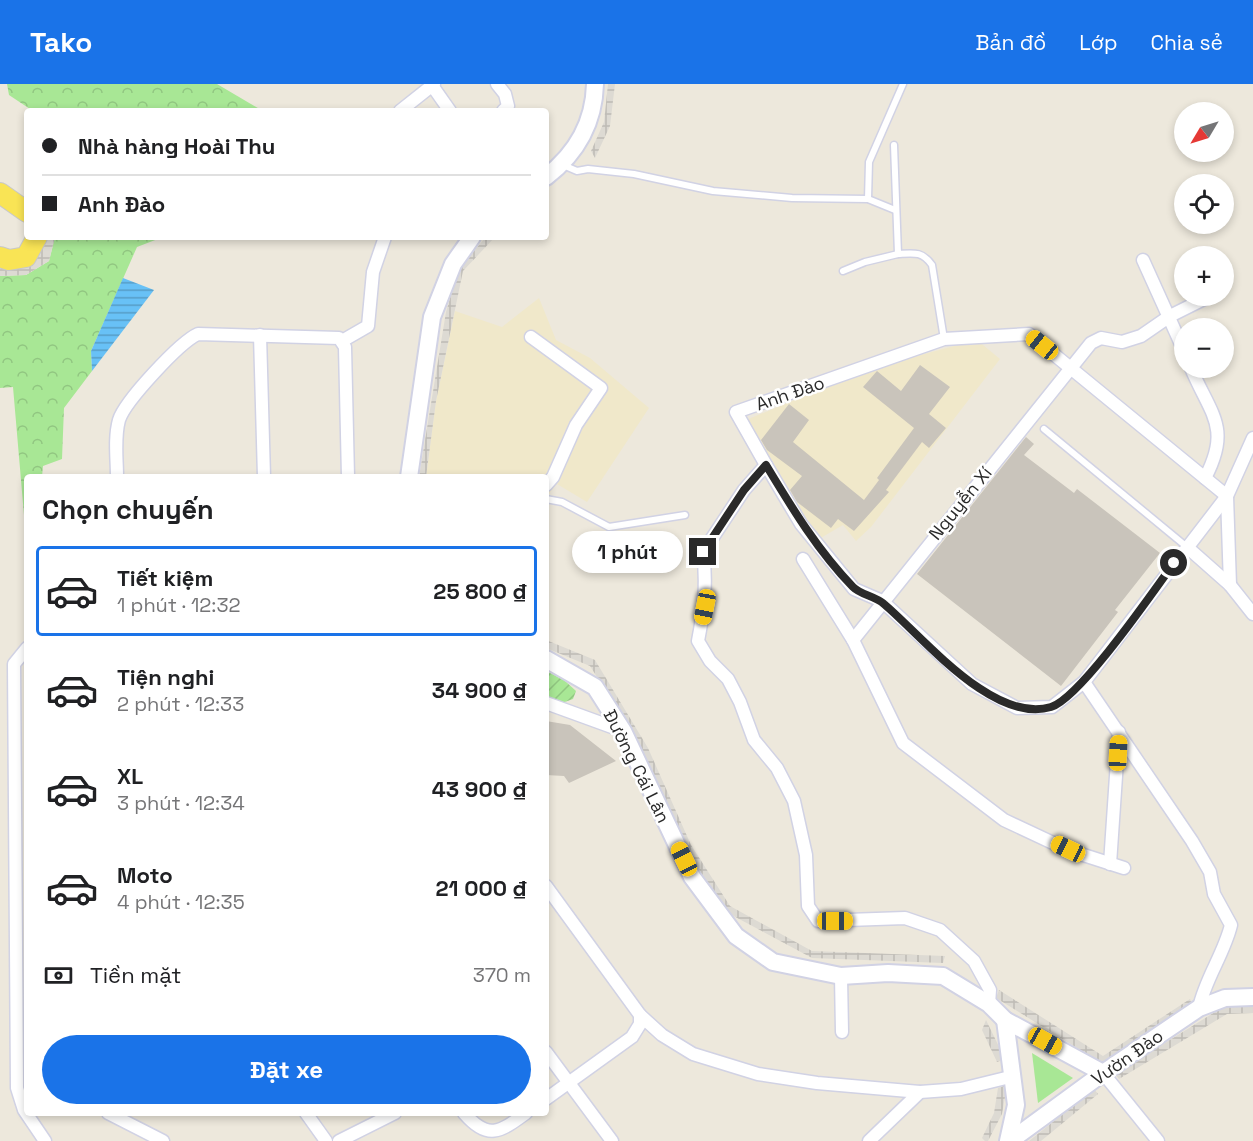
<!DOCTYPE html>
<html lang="vi">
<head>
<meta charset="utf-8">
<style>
  :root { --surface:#fff; --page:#f6f6f6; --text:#202124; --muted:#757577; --line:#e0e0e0; --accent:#1a73e8 }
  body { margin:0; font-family:"Space Grotesk",sans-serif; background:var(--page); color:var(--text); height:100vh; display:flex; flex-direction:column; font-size:22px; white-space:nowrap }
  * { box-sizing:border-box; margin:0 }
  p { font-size:20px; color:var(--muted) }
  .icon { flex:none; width:33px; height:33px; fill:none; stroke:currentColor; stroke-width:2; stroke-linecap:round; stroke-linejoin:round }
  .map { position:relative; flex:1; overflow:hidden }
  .drawer { position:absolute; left:24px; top:390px; width:525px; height:642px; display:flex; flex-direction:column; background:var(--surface); border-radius:6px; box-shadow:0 3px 9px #0003 }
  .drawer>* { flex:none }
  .hud { position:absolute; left:24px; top:24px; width:525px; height:132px; border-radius:6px; box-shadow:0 3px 9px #0003; display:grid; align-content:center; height:132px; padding:0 18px; background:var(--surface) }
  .needle { width:39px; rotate:232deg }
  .tools { position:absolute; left:1174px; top:18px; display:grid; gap:12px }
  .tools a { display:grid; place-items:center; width:60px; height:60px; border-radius:50%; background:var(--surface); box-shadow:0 3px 9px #0003; font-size:30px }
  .end { position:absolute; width:27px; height:27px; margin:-14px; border:8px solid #2a2a2a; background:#fff; box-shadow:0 0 0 3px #fff }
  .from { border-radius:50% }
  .bubble { position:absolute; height:42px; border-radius:21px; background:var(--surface); box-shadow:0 3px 9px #0003; font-size:20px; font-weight:700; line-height:42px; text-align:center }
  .car { position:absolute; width:18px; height:36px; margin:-18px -9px; border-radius:8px; box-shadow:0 0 4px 2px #0007; background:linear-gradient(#f5c518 24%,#345 0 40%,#f5c518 0 76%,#345 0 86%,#f5c518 0) }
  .hud b { display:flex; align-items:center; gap:21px; height:57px; font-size:22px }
  .hud b+b { border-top:2px solid var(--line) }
  .hud i { width:15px; height:15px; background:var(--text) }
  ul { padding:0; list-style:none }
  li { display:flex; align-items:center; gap:18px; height:90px; margin:0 12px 9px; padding:0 6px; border:3px solid transparent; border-radius:6px }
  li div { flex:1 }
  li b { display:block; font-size:22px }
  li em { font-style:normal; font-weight:700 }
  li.on { border-color:var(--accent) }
  li>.icon { width:54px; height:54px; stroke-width:1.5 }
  h2 { padding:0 18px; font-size:27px; line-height:72px }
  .pay { display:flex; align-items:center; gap:15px; height:66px; padding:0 18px; font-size:22px }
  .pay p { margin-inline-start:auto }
  .cta { display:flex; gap:12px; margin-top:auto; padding:12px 18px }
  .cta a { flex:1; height:69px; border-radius:36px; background:var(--accent); color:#fff; font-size:24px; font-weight:700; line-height:69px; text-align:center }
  header { display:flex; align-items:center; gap:36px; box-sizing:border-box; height:84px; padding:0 30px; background:var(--accent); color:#fff }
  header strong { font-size:28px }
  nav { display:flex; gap:33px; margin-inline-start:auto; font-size:21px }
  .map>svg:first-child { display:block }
  .education { fill:#f0e8ca }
  .grass { fill:#a8e795 }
  .forest { fill:url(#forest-crowns) }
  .garden { fill:url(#garden-furrows) }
  .plaza { fill:url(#plaza-grid) }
  .water { fill:url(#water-rules) }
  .building { fill:#c9c4bb }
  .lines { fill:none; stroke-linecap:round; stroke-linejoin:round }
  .lane-casing { stroke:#d1d2e4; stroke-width:9 }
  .street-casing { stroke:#d1d2e4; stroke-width:15 }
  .secondary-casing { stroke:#d1d2e4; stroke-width:20 }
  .primary-casing { stroke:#c8c8c8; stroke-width:22 }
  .lane { stroke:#fff; stroke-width:6 }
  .street { stroke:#fff; stroke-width:12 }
  .secondary { stroke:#fff; stroke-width:16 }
  .primary { stroke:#f9e455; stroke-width:20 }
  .route { stroke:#2a2a2a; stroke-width:8 }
  .labels { text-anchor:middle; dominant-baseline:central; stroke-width:5; stroke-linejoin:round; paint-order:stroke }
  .street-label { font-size:18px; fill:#2a2a2a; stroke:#fff }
</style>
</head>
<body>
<header>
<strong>Tako</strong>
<nav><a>Bản đồ</a><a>Lớp</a><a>Chia sẻ</a></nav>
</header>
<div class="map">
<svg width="1253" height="1057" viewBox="0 0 1253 1057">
  <defs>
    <pattern id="forest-crowns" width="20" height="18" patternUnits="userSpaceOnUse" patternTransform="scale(1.5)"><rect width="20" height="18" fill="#a8e795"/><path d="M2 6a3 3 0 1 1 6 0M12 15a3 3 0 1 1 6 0" fill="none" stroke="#91c681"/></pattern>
    <pattern id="garden-furrows" width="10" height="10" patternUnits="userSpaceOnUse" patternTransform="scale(1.5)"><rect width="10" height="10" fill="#a8e795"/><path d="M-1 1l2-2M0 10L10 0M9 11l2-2" fill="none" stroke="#91c681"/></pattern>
    <pattern id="plaza-grid" width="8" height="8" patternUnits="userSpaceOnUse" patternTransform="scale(1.5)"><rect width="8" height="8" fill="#dddad3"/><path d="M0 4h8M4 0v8" fill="none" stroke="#bebbb5"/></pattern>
    <pattern id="water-rules" width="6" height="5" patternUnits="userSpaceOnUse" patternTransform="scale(1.5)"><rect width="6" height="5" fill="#68c1f6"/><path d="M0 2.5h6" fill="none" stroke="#569dc7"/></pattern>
  </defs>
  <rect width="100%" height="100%" fill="#ede8dc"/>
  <g class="education">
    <path d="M539 214 556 256 590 274 649 324 587 418 557 400 546 413V393H426L436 317 455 227 502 243Z"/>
    <path d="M977 256 1000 275 871 443 856 457 843 441 819 455 746 336 875 283Z"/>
  </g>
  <path class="grass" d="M1032 969 1073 994 1038 1019Z"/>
  <g class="forest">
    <path d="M7 0H217L263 27H33L9 11Z"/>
    <path d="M55 153H163L137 163 91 267 92 287 64 324 62 375 43 382 42 393H27V466L13 303 0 304V192L26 191 49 177Z"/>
  </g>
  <path class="garden" d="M546 587 564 596 576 607 573 615 562 619 546 614Z"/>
  <g class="plaza">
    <path d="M608 0H615L610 42 595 74 591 67 604 38Z"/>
    <path d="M45 153H55L49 177 26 191 0 192V183H23L39 170Z"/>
    <path d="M486 153H495L463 187 436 317 426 393H419L446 228 459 184Z"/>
    <path d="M546 556 595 576 648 664 691 761 730 822 812 867 945 872 943 879 812 874 726 828 706 801 685 764 631 647 590 582 546 564Z"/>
    <path d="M999 906 1103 972 1190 915 1192 920 1103 980 996 914Z"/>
    <path d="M1253 922V929L1227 930 1119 995 1115 990 1223 923Z"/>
    <path d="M986 936 1005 975 997 978 982 946Z"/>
    <path d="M1007 1001 1002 1030 988 1057H985L982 1054 994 1029 998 1004Z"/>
    <path d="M1094 1005 1098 1010 1041 1057H1029Z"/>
  </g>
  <path class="water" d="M123 194 154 206 92 287 91 267Z"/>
  <g class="building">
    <path d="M920 281 950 303 929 330 946 344 929 364 922 358 886 406 889 408 854 447 838 435 831 444 797 418 790 406 802 392 767 366 761 356 789 320 809 336 793 358 864 416 879 396 877 394 914 344 863 303 877 287 901 307Z"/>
    <path d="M1026 353 1034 360 1024 371 1074 409 1077 405 1160 469 1115 526 1118 528 1061 602 917 490Z"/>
    <path d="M546 637 570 641 616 677 569 699 564 692 546 691Z"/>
  </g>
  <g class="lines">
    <defs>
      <g id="lane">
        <path d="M894 61 898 170C914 169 922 167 932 181L944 255"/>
        <path d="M563 81 577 87 588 85 634 90 713 107 792 114 868 115 895 126"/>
        <path d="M868 115 869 78 903 0"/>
        <path d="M843 187 865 178 898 170"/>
        <path d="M1044 345 1187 463"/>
        <path d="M546 415 562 418 609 443 685 431"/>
      </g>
      <g id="street">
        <path d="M431 0 450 27"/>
        <path d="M497 0 505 10 508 22 503 27"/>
        <path d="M400 27 434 0"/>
        <path d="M1143 176 1185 269"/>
        <path d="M260 251 264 393"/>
        <path d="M531 253 601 304 576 341 553 393 546 401"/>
        <path d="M342 257 368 242 373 188 385 153"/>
        <path d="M1191 284C1210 330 1232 343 1205 394"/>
        <path d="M766 381 801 440 854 505 882 517 972 600 1017 624 1052 623 1084 598 1227 412 1253 354"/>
        <path d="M117 393C117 375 114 354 119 336 125 317 180 258 198 250L339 254 345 263 348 393"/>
        <path d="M1187 463 1230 501 1253 530"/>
        <path d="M803 475 853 556 903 659 1004 736 1068 766 1124 784"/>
        <path d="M853 556 1091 259 1101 254 1122 258 1141 252 1170 232 1210 212"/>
        <path d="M27 564 14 580 17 1004 24 1026 45 1057"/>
        <path d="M1084 598 1192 757 1210 788 1214 810 1231 841C1224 870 1205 895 1199 924"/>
        <path d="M546 619 623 647"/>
        <path d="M1110 780 1119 648"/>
        <path d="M546 802 640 931V940L632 953 546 1015"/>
        <path d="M841 892 842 948"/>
        <path d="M989 920 990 906 974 877 940 846 905 834 818 837 808 822 806 771 794 717 777 684 754 656 740 618 728 595 710 577 698 557C704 526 707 499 703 468L744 406 766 381 736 328 944 255 1029 250 1227 412 1230 501"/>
        <path d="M640 931 662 951 693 970 758 990 817 999 920 1008 961 1005 1014 992"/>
        <path d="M546 968 612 1057"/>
        <path d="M1103 989 1158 1057"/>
        <path d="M108 1029 163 1057"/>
        <path d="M306 1029 326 1057"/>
        <path d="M464 1029C488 1057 500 1048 526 1029"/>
        <path d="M339 1057 395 1029"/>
        <path d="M869 1057 920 1008"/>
      </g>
      <g id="secondary">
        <path d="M546 93C577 69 594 39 595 0"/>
        <path d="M409 393 432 233 453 180 472 153"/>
        <path d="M546 575 595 603 623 647 692 793 736 852 773 878 841 892 888 889 943 892 989 920 1005 936 1103 989"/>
        <path d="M1005 936 1016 1021 1008 1057"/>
        <path d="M1010 1057 1103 989 1199 924 1225 914 1253 913"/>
      </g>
      <g id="primary">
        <path d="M0 109 27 128"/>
        <path d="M0 173 9 176 26 173 37 153"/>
      </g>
    </defs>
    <use href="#lane" class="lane-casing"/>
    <use href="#street" class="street-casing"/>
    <use href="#secondary" class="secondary-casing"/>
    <use href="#primary" class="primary-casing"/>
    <use href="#lane" class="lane"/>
    <use href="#street" class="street"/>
    <use href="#secondary" class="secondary"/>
    <use href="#primary" class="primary"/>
  </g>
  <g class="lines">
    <path class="route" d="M703 468 744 406 766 381C792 424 818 467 853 503 861 511 875 512 884 520 924 554 993 640 1051 623 1080 614 1153 508 1174 479"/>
  </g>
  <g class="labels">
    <g class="street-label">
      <text transform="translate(790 309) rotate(-19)">Anh Đào</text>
      <text transform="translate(960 419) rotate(-51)">Nguyễn Xí</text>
      <text transform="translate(637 682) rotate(63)">Đường Cái Lân</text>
      <text transform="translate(1127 973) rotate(-35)">Vườn Đào</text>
    </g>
  </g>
</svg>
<div class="tools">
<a><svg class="needle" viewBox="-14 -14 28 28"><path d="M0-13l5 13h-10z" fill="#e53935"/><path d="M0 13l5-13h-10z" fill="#757577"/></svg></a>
<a><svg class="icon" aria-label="locate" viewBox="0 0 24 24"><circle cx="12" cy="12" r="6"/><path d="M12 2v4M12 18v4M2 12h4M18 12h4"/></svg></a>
<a>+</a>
<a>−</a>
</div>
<i class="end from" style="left:1174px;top:479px"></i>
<i class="end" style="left:703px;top:468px"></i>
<div class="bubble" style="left:572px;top:447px;width:111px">1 phút</div>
<i class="car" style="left:1042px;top:261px;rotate:309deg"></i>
<i class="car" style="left:705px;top:523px;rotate:191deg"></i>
<i class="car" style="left:1118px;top:669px;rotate:3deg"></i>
<i class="car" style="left:1068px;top:765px;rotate:295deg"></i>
<i class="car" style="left:684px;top:775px;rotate:334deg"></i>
<i class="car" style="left:835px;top:837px;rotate:90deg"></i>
<i class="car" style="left:1045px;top:957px;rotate:119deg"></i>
<div class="hud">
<b><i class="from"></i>Nhà hàng Hoài Thu</b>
<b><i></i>Anh Đào</b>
</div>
<section class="drawer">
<h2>Chọn chuyến</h2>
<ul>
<li class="on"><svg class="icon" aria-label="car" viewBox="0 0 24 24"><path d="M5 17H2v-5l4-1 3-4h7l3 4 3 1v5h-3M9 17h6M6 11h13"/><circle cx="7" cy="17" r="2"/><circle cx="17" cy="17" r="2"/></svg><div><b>Tiết kiệm</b><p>1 phút · 12:32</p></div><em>25 800 ₫</em></li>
<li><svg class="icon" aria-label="car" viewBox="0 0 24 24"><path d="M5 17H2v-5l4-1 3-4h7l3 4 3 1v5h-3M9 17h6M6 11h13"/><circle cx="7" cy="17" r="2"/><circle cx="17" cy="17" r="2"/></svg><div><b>Tiện nghi</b><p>2 phút · 12:33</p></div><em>34 900 ₫</em></li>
<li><svg class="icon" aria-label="car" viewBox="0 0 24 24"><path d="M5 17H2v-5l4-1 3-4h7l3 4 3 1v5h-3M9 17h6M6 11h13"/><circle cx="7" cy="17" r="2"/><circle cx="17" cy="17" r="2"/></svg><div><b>XL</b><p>3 phút · 12:34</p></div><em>43 900 ₫</em></li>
<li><svg class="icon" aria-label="car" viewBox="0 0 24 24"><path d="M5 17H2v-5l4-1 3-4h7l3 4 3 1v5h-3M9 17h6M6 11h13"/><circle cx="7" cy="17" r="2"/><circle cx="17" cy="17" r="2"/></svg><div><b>Moto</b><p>4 phút · 12:35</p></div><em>21 000 ₫</em></li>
</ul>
<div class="pay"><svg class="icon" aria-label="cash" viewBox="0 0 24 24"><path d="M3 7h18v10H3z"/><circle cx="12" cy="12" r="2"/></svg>Tiền mặt<p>370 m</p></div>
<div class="cta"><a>Đặt xe</a></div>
</section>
</div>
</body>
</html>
